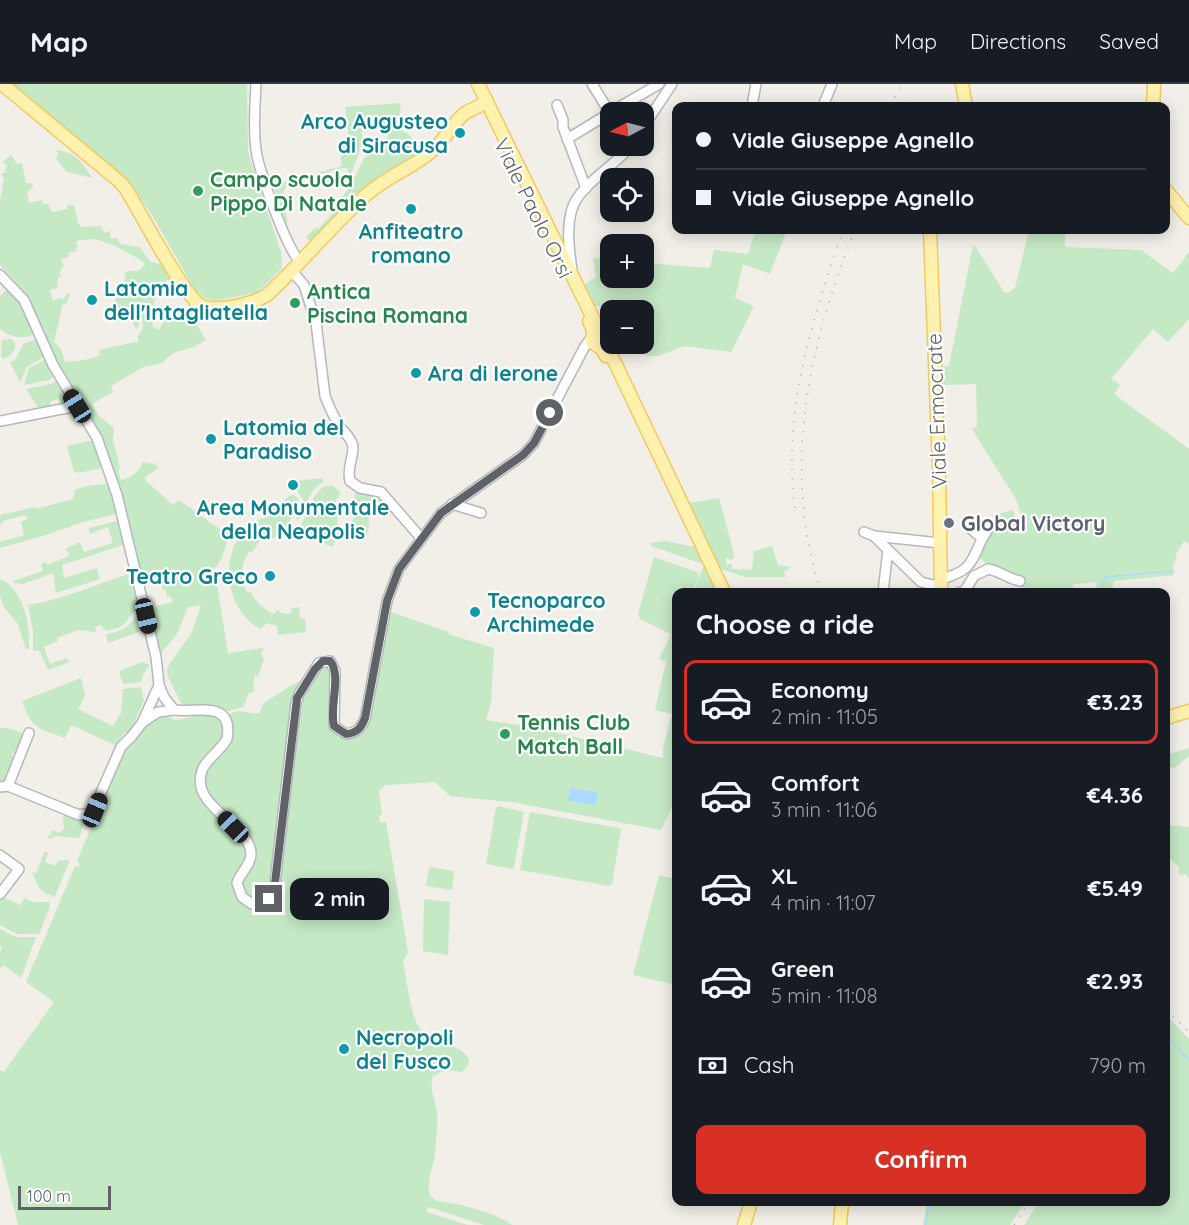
<!DOCTYPE html>
<html lang="en">
<head>
<meta charset="utf-8">
<style>
  :root { --surface:#171b24; --page:#20242c; --text:#f1f3f6; --muted:#9ea1a6; --line:#363941; --accent:#d93025 }
  body { margin:0; font-family:Quicksand,sans-serif; background:var(--page); color:var(--text); height:100vh; display:flex; flex-direction:column; font-size:22px; white-space:nowrap }
  * { box-sizing:border-box; margin:0 }
  p { font-size:20px; color:var(--muted) }
  .icon { flex:none; width:33px; height:33px; fill:none; stroke:currentColor; stroke-width:2; stroke-linecap:round; stroke-linejoin:round }
  .map { position:relative; flex:1; overflow:hidden }
  .details { position:absolute; left:672px; top:504px; width:498px; height:618px; display:flex; flex-direction:column; background:var(--surface); border-radius:12px; box-shadow:0 3px 15px #0003 }
  .details>* { flex:none }
  .banner { position:absolute; left:672px; top:18px; width:498px; height:132px; border-radius:12px; box-shadow:0 3px 15px #0003; display:grid; align-content:center; height:132px; padding:0 24px; background:var(--surface) }
  .needle { width:39px; rotate:263deg }
  .tools { position:absolute; left:600px; top:18px; display:grid; gap:12px }
  .tools a { display:grid; place-items:center; width:54px; height:54px; border-radius:12px; background:var(--surface); box-shadow:0 3px 15px #0003; font-size:30px }
  .scale { position:absolute; left:18px; bottom:15px; width:93px; box-sizing:border-box; padding-left:6px; border:3px solid #5f6368; border-top:0; font-size:16px; line-height:21px; white-space:nowrap; color:#5f6368; -webkit-text-stroke:4px #fff; paint-order:stroke }
  .end { position:absolute; width:27px; height:27px; margin:-14px; border:8px solid #5f6368; background:#fff; box-shadow:0 0 0 3px #fff }
  .from { border-radius:50% }
  .bubble { position:absolute; height:42px; border-radius:12px; background:var(--surface); box-shadow:0 3px 15px #0003; font-size:20px; font-weight:700; line-height:42px; text-align:center }
  .car { position:absolute; width:18px; height:36px; margin:-18px -9px; border-radius:8px; box-shadow:0 0 4px 2px #0007; background:linear-gradient(#222 24%,#8ab4d8 0 40%,#222 0 76%,#8ab4d8 0 86%,#222 0) }
  .banner b { display:flex; align-items:center; gap:21px; height:57px; font-size:22px }
  .banner b+b { border-top:2px solid var(--line) }
  .banner i { width:15px; height:15px; background:var(--text) }
  ul { padding:0; list-style:none }
  li { display:flex; align-items:center; gap:18px; height:84px; margin:0 12px 9px; padding:0 12px; border:3px solid transparent; border-radius:12px }
  li div { flex:1 }
  li b { display:block; font-size:22px }
  li em { font-style:normal; font-weight:700 }
  li.active { border-color:var(--accent) }
  li>.icon { width:54px; height:54px; stroke-width:1.5 }
  h2 { padding:0 24px; font-size:27px; line-height:72px }
  .pay { display:flex; align-items:center; gap:15px; height:66px; padding:0 24px; font-size:22px }
  .pay p { margin-inline-start:auto }
  .action { display:flex; gap:12px; margin-top:auto; padding:12px 24px }
  .action a { flex:1; height:69px; border-radius:12px; background:var(--accent); color:#fff; font-size:24px; font-weight:700; line-height:69px; text-align:center }
  header { display:flex; align-items:center; gap:36px; box-sizing:border-box; height:84px; padding:0 30px; background:var(--surface); border-bottom:2px solid var(--line) }
  header strong { font-size:28px }
  nav { display:flex; gap:33px; margin-inline-start:auto; font-size:21px }
  .map>svg:first-child { display:block }
  .green { fill:#c5e8c5; fill-rule:evenodd }
  .water { fill:#aadaff }
  .lines { fill:none; stroke-linecap:round; stroke-linejoin:round }
  .stream { stroke:#aadaff; stroke-width:1.5 }
  .minor-casing { stroke:#b5b8bc; stroke-width:12 }
  .major-casing { stroke:#f2c960; stroke-width:15 }
  .minor { stroke:#fff; stroke-width:9 }
  .major { stroke:#fff2af; stroke-width:12 }
  .rail { stroke:#b6b7b8; stroke-width:1.5; stroke-dasharray:1.5 8; stroke-linecap:butt }
  .route { stroke:#5f6368; stroke-width:8 }
  .culture-dot { fill:#0f9aa8; stroke:#fff; stroke-width:2 }
  .leisure-dot { fill:#2e9e5b; stroke:#fff; stroke-width:2 }
  .worship-dot { fill:#6b7280; stroke:#fff; stroke-width:2 }
  .labels { text-anchor:middle; dominant-baseline:central; stroke-width:4.5; stroke-linejoin:round; paint-order:stroke }
  .culture-label { font-size:21px; font-weight:bold; fill:#0d838f; stroke:#fff; text-anchor:start }
  .leisure-label { font-size:21px; font-weight:bold; fill:#27864d; stroke:#fff; text-anchor:start }
  .street-label { font-size:21px; fill:#5f6368; stroke:#fff }
  .worship-label { font-size:21px; font-weight:bold; fill:#5b616d; stroke:#fff; text-anchor:start }
</style>
</head>
<body>
<header>
<strong>Map</strong>
<nav><a>Map</a><a>Directions</a><a>Saved</a></nav>
</header>
<div class="map">
<svg width="1189" height="1141" viewBox="0 0 1189 1141">
  <rect width="100%" height="100%" fill="#f1efe8"/>
  <g class="green">
    <path d="M12 0H247L248 66 254 88 281 168 282 179 281 185 258 208 215 217 205 214 195 206 152 131 128 97Z"/>
    <path d="M401 19 399 38 397 41C412 56 412 47 417 72L365 104 310 158 306 153 316 143 318 145 336 126 334 125 352 99 365 73 380 62 381 56 387 57 389 42 362 39V60L351 91H348L347 83 288 99 281 112 288 139H286L273 101 342 82 339 58 349 56 345 23Z"/>
    <path d="M54 66C74 67 82 77 92 94L67 88 56 75 58 69Z"/>
    <path d="M11 71 17 80 22 79 26 99H32L33 103 27 108 29 119 42 116 44 120H48L52 128 67 125V121H74L78 139 81 143 101 142 104 149 110 147V154H117L120 160 139 163 151 178 163 181 172 196H167L164 199 161 197 153 204 155 214 150 235 153 238 152 242 159 246 166 234 173 226 188 240 197 241 206 256 194 263 173 269 162 279 143 283 111 302 113 308 92 320 99 332 114 344 113 356 120 384 118 386 121 396C133 393 138 388 143 378L155 380 158 384 145 393V396L173 421 179 416 224 448 227 447C230 454 222 476 217 482 215 484 211 486 208 487L215 488 228 569 264 564 261 569 264 575 258 593 255 591 253 602 255 607 249 609 243 623 228 627 211 621H186L181 619 168 593 167 584 191 550 201 521 188 523 178 548 160 571 149 524 173 518 171 512 167 513 166 506H163L160 489 142 492 123 413 97 345 55 278 27 210 0 181V117L4 96 1 90 6 88 5 86 7 83 6 80 2 78ZM95 155 114 161 144 178 145 181 138 187H127L125 190C126 201 118 208 115 218 114 223 115 229 114 234L117 238H128L131 235 136 245H137L139 239 138 232H142L143 245 138 252V259L135 258 99 266 100 271C90 276 76 277 65 278L61 265 54 258 63 219 66 220 71 208 66 211 64 215 60 214 53 217 50 206 57 205 58 193H61L60 187 64 182 61 176 68 173 69 168H75L77 163 76 158 80 156Z"/>
    <path d="M756 146H787L770 190 743 180 735 214 754 222 731 268 684 262 658 272H646L649 234 644 232V226H616L592 221 582 202 596 193 593 174 610 176V194H644V179L710 184 714 166 748 170Z"/>
    <path d="M1029 146H1065V163L1141 166 1173 189 1189 168V235L1168 258 1153 245 1111 295 1120 301 1114 310 1189 365V457L1188 459 1184 457 1175 472 1177 474 1173 482 1174 491 1114 497 1112 504 1108 505 1107 508H1095L1097 498 1073 500V508H1019L1024 500V496L988 481 978 472C984 457 995 449 993 431L1013 426 1020 450 1025 449 1017 417 972 345 977 342 976 300 939 301 941 283 949 282 973 161 975 162 1004 208 1007 209 1015 204Z"/>
    <path d="M7 205 23 222 35 249C24 257 11 253 0 245V212Z"/>
    <path d="M11 255 15 259V265L9 272 3 275 1 272 2 256Z"/>
    <path d="M34 256 38 257 45 272 27 283 20 298 10 278 16 275 23 260Z"/>
    <path d="M46 275 54 292 49 296 24 301 29 284Z"/>
    <path d="M56 297 70 319 61 321 59 315 50 318 51 323 39 325 26 305 51 300Z"/>
    <path d="M93 356 101 384 79 389 74 387 67 362Z"/>
    <path d="M323 394V398C305 408 309 425 296 438L303 416 294 402 295 397Z"/>
    <path d="M106 400 111 408 116 430 83 438 46 451 0 464V458L24 451 21 438 28 435 26 431 5 436 0 441V431L36 423V425L73 415 75 406 87 402Z"/>
    <path d="M324 402H333L341 409 336 416 338 447 333 463 313 454 308 446H299L315 411Z"/>
    <path d="M357 406 380 409 385 417 356 426 353 416Z"/>
    <path d="M291 411 296 412 300 419 289 438 288 450 283 449 274 454 260 457 252 468 250 467C240 478 239 497 248 509L250 507C255 517 263 525 274 530L276 528 275 525 282 529 289 530 291 529 292 524 299 523 300 535 305 534 306 548 278 551 277 542 267 539 260 545C222 523 217 461 256 437 260 434 263 435 268 433L272 426Z"/>
    <path d="M719 414 734 470 733 476 726 474V480H732V485H738V487L742 485 752 486 754 467 772 462 778 481 791 483 784 488 786 493H745L721 485 688 419Z"/>
    <path d="M368 427 369 443 367 452 347 450 354 432Z"/>
    <path d="M117 437 123 461 62 481 64 494 97 484 100 495 56 509 53 489 23 500 15 499 13 497 43 487 41 480 46 478 47 481 67 473 69 469 65 465 80 458 84 468 113 459 108 443 90 450 89 444Z"/>
    <path d="M665 457 695 463 703 480 651 462 650 459Z"/>
    <path d="M654 473 697 488 699 492 691 508H676V715L661 746 511 718 450 712 435 698 385 701 379 707 382 730 379 732 380 738H386L408 868 403 877C406 893 411 933 420 945 427 956 491 967 461 988L447 986 433 992C429 1006 435 1015 437 1028 438 1041 436 1057 435 1070 435 1081 422 1105 433 1114 438 1119 449 1118 456 1120 474 1124 497 1130 512 1141H484L429 1123 427 1124V1128L468 1141H18L0 1068V986L4 988 54 918 26 898 75 782 79 783 80 780 77 777 124 664 150 637 162 630 175 636 183 635 204 629 216 632 223 640 224 652 196 701 201 715 245 760C248 776 241 785 234 798 233 826 265 834 278 808L301 615 320 585 327 580 331 588 328 636C333 655 351 660 366 646L388 527 449 548 448 550 494 564 491 619 486 636 538 644 663 674V664L672 630 655 626 666 578 659 575 671 550 640 535 638 530Z"/>
    <path d="M703 483 705 484 717 508H693Z"/>
    <path d="M129 490 138 524C124 537 126 546 104 546L101 541 95 543 96 548 78 546 57 554 58 557 44 563 50 580 67 574 69 578 48 586 39 566 33 567V546L28 521C61 516 97 500 129 490Z"/>
    <path d="M0 495C23 504 31 542 29 564L26 566 18 540 3 522 0 511Z"/>
    <path d="M136 532 141 534 144 546 108 559 106 550C121 548 128 544 136 532Z"/>
    <path d="M142 578 150 581 143 590 141 598 123 600 119 587Z"/>
    <path d="M81 594 85 612 78 625 113 642 121 629 123 605 141 603 144 616 129 651 124 648 117 662 71 641 65 654C36 643 33 646 22 617Z"/>
    <path d="M303 596 293 615 269 806C262 815 255 818 245 811L241 800 255 769 254 763 248 752 210 713C189 674 248 672 227 631L238 627 259 630 264 619 292 601Z"/>
    <path d="M0 644H8L25 650 19 666 11 670 15 675 6 698H0Z"/>
    <path d="M1189 664V672L1176 683 1166 685V671Z"/>
    <path d="M498 722 524 728 514 783 512 785 486 780 496 724Z"/>
    <path d="M530 728 619 744 621 746 612 800 609 802 520 786Z"/>
    <path d="M65 729 85 736 79 754 55 752 49 755 47 751 51 752 52 746 59 749 64 744 63 735Z"/>
    <path d="M1166 741 1189 743V794L1184 789 1182 792 1178 788 1180 785 1166 770Z"/>
    <path d="M45 767 48 769 45 778 55 782 58 777 68 776 69 778 55 812 52 813 51 810 47 811 40 805 32 788 36 789Z"/>
    <path d="M429 783 454 787 452 806 426 802Z"/>
    <path d="M659 791 676 795V901L633 891Z"/>
    <path d="M2 813 21 821 24 814 33 818H49L50 823 39 850H17L0 841V816Z"/>
    <path d="M424 815 450 818 448 871 423 867Z"/>
    <path d="M0 845 16 853H36L21 894 4 881 0 885V868L2 865 0 862Z"/>
    <path d="M1166 931 1189 955V1141H1024L1039 1118H1166Z"/>
    <path d="M927 1118H1025L1010 1141H923Z"/>
  </g>
  <path class="water" d="M570 704 598 708 596 721 568 717Z"/>
  <g class="lines">
    <g class="stream">
      <path d="M1100 508 1105 493 1173 487"/>
      <path d="M1166 953 1189 976"/>
      <path d="M926 1141 929 1118"/>
    </g>
    <defs>
      <g id="minor">
        <path d="M256 0C255 21 253 44 256 66 259 87 286 163 300 178"/>
        <path d="M592 0 610 29"/>
        <path d="M557 21 563 36V43L586 104"/>
        <path d="M752 22 756 0"/>
        <path d="M823 22 832 0"/>
        <path d="M611 28 659 0"/>
        <path d="M644 42 672 0"/>
        <path d="M567 55 610 29"/>
        <path d="M572 186C569 165 564 132 578 113 592 93 615 81 631 62"/>
        <path d="M292 187 304 201 316 239 325 312C329 323 334 333 340 343 344 348 349 352 352 359 356 368 346 383 350 397L360 404 381 408 421 454"/>
        <path d="M0 191 24 216 53 281 97 354 117 411 156 573 159 601 164 613 174 626C196 629 234 615 227 655 221 666 209 673 203 684 186 722 251 740 251 770 251 781 240 789 237 799L242 813 252 820 265 818 274 807 296 619 299 610 319 579 330 577 335 587 334 642 346 650C356 649 361 644 365 635L387 517 399 485 441 429 523 371 534 359 585 262 592 253"/>
        <path d="M1 337 77 322"/>
        <path d="M452 420 481 429"/>
        <path d="M971 445 982 454"/>
        <path d="M864 448 874 452 940 459"/>
        <path d="M874 452 921 498 941 503"/>
        <path d="M940 496C968 487 970 483 981 457 984 450 989 447 989 440"/>
        <path d="M883 508 888 466"/>
        <path d="M960 508H964L974 492 988 485C1000 487 1008 495 1020 497"/>
        <path d="M143 638 158 628 174 626"/>
        <path d="M8 702 29 649"/>
        <path d="M0 703 8 702 79 731 92 729 121 663 132 652 142 639 159 601"/>
        <path d="M0 771 19 785 0 810"/>
      </g>
      <g id="major">
        <path d="M2 0 120 98 126 105C139 126 183 211 200 221 215 229 253 220 267 211 301 180 330 143 365 112 383 95 407 86 427 71 442 61 450 42 464 30 471 24 482 24 486 15"/>
        <path d="M478 0 618 285 724 508"/>
        <path d="M962 0 966 22"/>
        <path d="M1153 22 1154 0"/>
        <path d="M1166 106 1189 134"/>
        <path d="M930 146 939 385 941 508"/>
        <path d="M589 237 593 246 592 258 602 265 606 272"/>
        <path d="M1166 634 1189 627"/>
        <path d="M744 1141 751 1118"/>
        <path d="M840 1141 842 1118"/>
      </g>
    </defs>
    <use href="#minor" class="minor-casing"/>
    <use href="#major" class="major-casing"/>
    <use href="#minor" class="minor"/>
    <use href="#major" class="major"/>
    <g class="rail">
      <path d="M891 22 901 0"/>
      <path d="M905 22 909 13"/>
      <path d="M795 424C782 327 812 236 843 146"/>
      <path d="M821 508C781 386 808 262 855 146"/>
      <path d="M1166 925 1189 948"/>
      <path d="M1014 1141 1028 1118"/>
    </g>
  </g>
  <g class="lines">
    <path class="route" d="M269 815 274 807 297 614 315 585 323 577H330C342 591 329 623 334 642L346 650C357 649 361 644 365 634L387 517 399 485 441 429 523 371 534 359 550 329"/>
  </g>
  <g class="culture-dot">
    <circle cx="460" cy="49" r="6"/>
    <circle cx="411" cy="125" r="6"/>
    <circle cx="92" cy="216" r="6"/>
    <circle cx="416" cy="289" r="6"/>
    <circle cx="211" cy="355" r="6"/>
    <circle cx="293" cy="401" r="6"/>
    <circle cx="270" cy="492" r="6"/>
    <circle cx="475" cy="528" r="6"/>
    <circle cx="344" cy="965" r="6"/>
  </g>
  <g class="leisure-dot">
    <circle cx="198" cy="107" r="6"/>
    <circle cx="295" cy="219" r="6"/>
    <circle cx="505" cy="650" r="6"/>
  </g>
  <circle class="worship-dot" cx="949" cy="439" r="6"/>
  <g class="labels">
    <g class="culture-label">
      <text x="448" y="37" text-anchor="end">Arco Augusteo<tspan x="448" dy="24">di Siracusa</tspan></text>
      <text x="411" y="147" text-anchor="middle">Anfiteatro<tspan x="411" dy="24">romano</tspan></text>
      <text x="104" y="204">Latomia<tspan x="104" dy="24">dell'Intagliatella</tspan></text>
      <text x="428" y="289">Ara di Ierone</text>
      <text x="223" y="343">Latomia del<tspan x="223" dy="24">Paradiso</tspan></text>
      <text x="293" y="423" text-anchor="middle">Area Monumentale<tspan x="293" dy="24">della Neapolis</tspan></text>
      <text x="258" y="492" text-anchor="end">Teatro Greco</text>
      <text x="487" y="516">Tecnoparco<tspan x="487" dy="24">Archimede</tspan></text>
      <text x="356" y="953">Necropoli<tspan x="356" dy="24">del Fusco</tspan></text>
    </g>
    <g class="leisure-label">
      <text x="210" y="95">Campo scuola<tspan x="210" dy="24">Pippo Di Natale</tspan></text>
      <text x="307" y="207">Antica<tspan x="307" dy="24">Piscina Romana</tspan></text>
      <text x="517" y="638">Tennis Club<tspan x="517" dy="24">Match Ball</tspan></text>
    </g>
    <g class="street-label">
      <text transform="translate(534 124) rotate(64)">Viale Paolo Orsi</text>
      <text transform="translate(936 327) rotate(-92)">Viale Ermocrate</text>
    </g>
    <g class="worship-label">
      <text x="961" y="439">Global Victory</text>
    </g>
  </g>
</svg>
<div class="tools">
<a><svg class="needle" viewBox="-14 -14 28 28"><path d="M0-13l5 13h-10z" fill="#e53935"/><path d="M0 13l5-13h-10z" fill="#9ea1a6"/></svg></a>
<a><svg class="icon" aria-label="locate" viewBox="0 0 24 24"><circle cx="12" cy="12" r="6"/><path d="M12 2v4M12 18v4M2 12h4M18 12h4"/></svg></a>
<a>+</a>
<a>−</a>
</div>
<div class="scale">100 m</div>
<i class="end from" style="left:550px;top:329px"></i>
<i class="end" style="left:269px;top:815px"></i>
<div class="bubble" style="left:290px;top:794px;width:99px">2 min</div>
<i class="car" style="left:77px;top:322px;rotate:328deg"></i>
<i class="car" style="left:146px;top:532px;rotate:167deg"></i>
<i class="car" style="left:95px;top:726px;rotate:23deg"></i>
<i class="car" style="left:233px;top:743px;rotate:316deg"></i>
<div class="banner">
<b><i class="from"></i>Viale Giuseppe Agnello</b>
<b><i></i>Viale Giuseppe Agnello</b>
</div>
<section class="details">
<h2>Choose a ride</h2>
<ul>
<li class="active"><svg class="icon" aria-label="car" viewBox="0 0 24 24"><path d="M5 17H2v-5l4-1 3-4h7l3 4 3 1v5h-3M9 17h6M6 11h13"/><circle cx="7" cy="17" r="2"/><circle cx="17" cy="17" r="2"/></svg><div><b>Economy</b><p>2 min · 11:05</p></div><em>€3.23</em></li>
<li><svg class="icon" aria-label="car" viewBox="0 0 24 24"><path d="M5 17H2v-5l4-1 3-4h7l3 4 3 1v5h-3M9 17h6M6 11h13"/><circle cx="7" cy="17" r="2"/><circle cx="17" cy="17" r="2"/></svg><div><b>Comfort</b><p>3 min · 11:06</p></div><em>€4.36</em></li>
<li><svg class="icon" aria-label="car" viewBox="0 0 24 24"><path d="M5 17H2v-5l4-1 3-4h7l3 4 3 1v5h-3M9 17h6M6 11h13"/><circle cx="7" cy="17" r="2"/><circle cx="17" cy="17" r="2"/></svg><div><b>XL</b><p>4 min · 11:07</p></div><em>€5.49</em></li>
<li><svg class="icon" aria-label="car" viewBox="0 0 24 24"><path d="M5 17H2v-5l4-1 3-4h7l3 4 3 1v5h-3M9 17h6M6 11h13"/><circle cx="7" cy="17" r="2"/><circle cx="17" cy="17" r="2"/></svg><div><b>Green</b><p>5 min · 11:08</p></div><em>€2.93</em></li>
</ul>
<div class="pay"><svg class="icon" aria-label="cash" viewBox="0 0 24 24"><path d="M3 7h18v10H3z"/><circle cx="12" cy="12" r="2"/></svg>Cash<p>790 m</p></div>
<div class="action"><a>Confirm</a></div>
</section>
</div>
</body>
</html>
